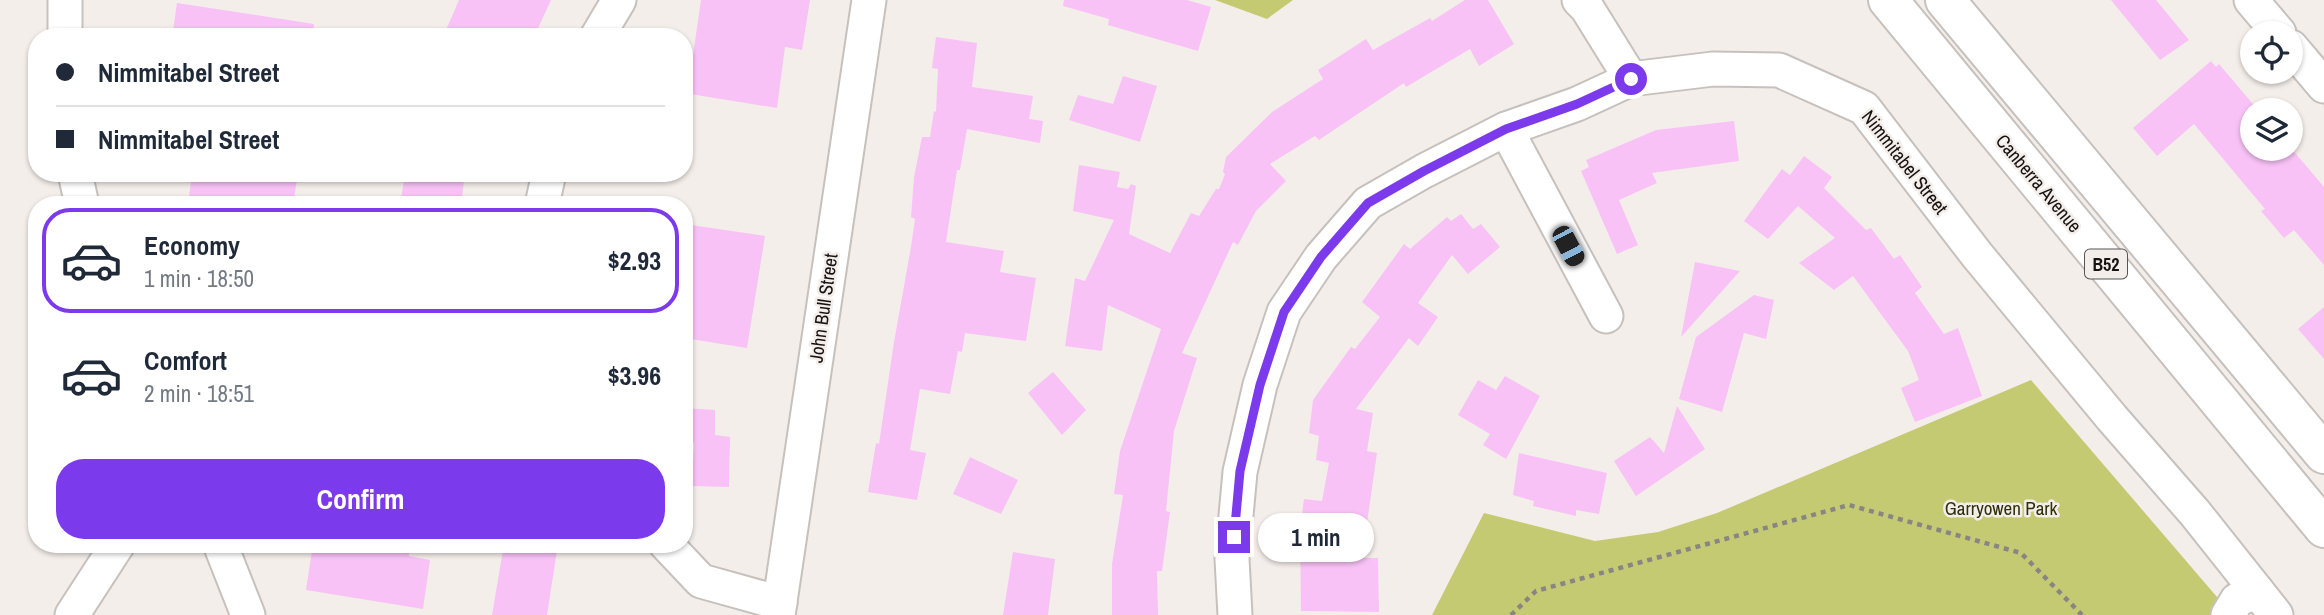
<!DOCTYPE html>
<html lang="en">
<head>
<meta charset="utf-8">
<style>
  :root { --surface:#fff; --page:#f6f6f7; --text:#1f2937; --muted:#747a83; --line:#e0e1e3; --accent:#7c3aed }
  body { margin:0; font-family:"Archivo Narrow",sans-serif; background:var(--page); color:var(--text); height:100vh; display:flex; flex-direction:column; font-size:26px; white-space:nowrap }
  * { box-sizing:border-box; margin:0 }
  p { font-size:23px; color:var(--muted) }
  .icon { flex:none; width:38px; height:38px; fill:none; stroke:currentColor; stroke-width:2; stroke-linecap:round; stroke-linejoin:round }
  .map { position:relative; flex:1; overflow:hidden }
  .side { position:absolute; left:28px; top:196px; width:665px; height:357px; display:flex; flex-direction:column; background:var(--surface); border-radius:28px; box-shadow:0 2px 5px #0004 }
  .side>* { flex:none }
  .hud { position:absolute; left:28px; top:28px; width:665px; height:154px; border-radius:28px; box-shadow:0 2px 5px #0004; display:grid; align-content:center; height:154px; padding:0 28px; background:var(--surface) }
  .tools { position:absolute; left:2240px; top:21px; display:grid; gap:14px }
  .tools a { display:grid; place-items:center; width:63px; height:63px; border-radius:50%; background:var(--surface); box-shadow:0 2px 5px #0004; font-size:35px }
  .end { position:absolute; width:32px; height:32px; margin:-16px; border:9px solid #7c3aed; background:#fff; box-shadow:0 0 0 4px #fff }
  .from { border-radius:50% }
  .bubble { position:absolute; height:49px; border-radius:24px; background:var(--surface); box-shadow:0 2px 5px #0004; font-size:23px; font-weight:800; line-height:49px; text-align:center }
  .car { position:absolute; width:21px; height:42px; margin:-21px -10px; border-radius:9px; box-shadow:0 0 5px 2px #0007; background:linear-gradient(#222 24%,#8ab4d8 0 40%,#222 0 76%,#8ab4d8 0 86%,#222 0) }
  .hud b { display:flex; align-items:center; gap:24px; height:66px; font-size:26px }
  .hud b+b { border-top:2px solid var(--line) }
  .hud i { width:18px; height:18px; background:var(--text) }
  ul { padding:12px 0 0; list-style:none }
  li { display:flex; align-items:center; gap:21px; height:105px; margin:0 14px 10px; padding:0 14px; border:4px solid transparent; border-radius:28px }
  li div { flex:1 }
  li b { display:block; font-size:26px }
  li em { font-style:normal; font-weight:800 }
  li.current { border-color:var(--accent) }
  li>.icon { width:63px; height:63px; stroke-width:1.5 }
  .cta { display:flex; gap:14px; margin-top:auto; padding:14px 28px }
  .cta a { flex:1; height:80px; border-radius:28px; background:var(--accent); color:#fff; font-size:28px; font-weight:800; line-height:80px; text-align:center }
  .map>svg:first-child { display:block }
  .green { fill:#c4ca72 }
  .building { fill:#f8c2f6 }
  .lines { fill:none; stroke-linecap:round; stroke-linejoin:round }
  .minor-casing { stroke:#c7c1bd; stroke-width:37 }
  .highway-casing { stroke:#c7c1bd; stroke-width:42 }
  .path { stroke:#898583; stroke-width:4.5; stroke-dasharray:5 5; stroke-linecap:butt }
  .minor { stroke:#fff; stroke-width:33 }
  .highway { stroke:#fff; stroke-width:38 }
  .route { stroke:#7c3aed; stroke-width:9 }
  .labels { text-anchor:middle; dominant-baseline:central; stroke-width:5; stroke-linejoin:round; paint-order:stroke }
  .shield { fill:#f4eeea; stroke:#595554; stroke-width:2 }
  .shield-label { font-size:18px; font-weight:bold; fill:#161413 }
  .street-label { font-size:19px; fill:#161413; stroke:#f4eeea }
  .park-label { font-size:19px; fill:#2e3008; stroke:#f4eeea }
</style>
</head>
<body>
<div class="map">
<svg width="2324" height="615" viewBox="0 0 2324 615">
  <rect width="100%" height="100%" fill="#f4eeea"/>
  <g class="green">
    <path d="M1215 0H1293L1267 19Z"/>
    <path d="M2031 380 2217 597 2227 615H1432L1484 513 1595 541 1658 532 1717 513Z"/>
  </g>
  <g class="building">
    <path d="M459 0H551L534 37H443Z"/>
    <path d="M701 0H810L802 50 785 47 777 108 684 93V61L692 62Z"/>
    <path d="M1064 0H1187L1211 7 1198 51 1108 25 1109 19 1063 6Z"/>
    <path d="M1465 0H1488L1514 44 1479 66 1470 49 1406 87 1404 83 1319 140 1315 136 1270 164 1286 181 1256 211 1238 245 1233 242 1182 353 1197 358 1174 431 1166 511 1170 512 1162 571H1157L1158 615H1112V564L1123 495 1114 494 1120 451 1161 329 1108 305 1102 351 1065 346 1075 278 1085 281 1114 220 1073 211 1079 165 1120 172 1117 187 1128 189 1131 184 1136 186 1129 234 1170 253 1191 213 1199 216 1216 189H1219L1225 174 1223 172 1226 157 1272 112 1323 79 1318 70 1366 39 1373 50 1430 18 1432 21Z"/>
    <path d="M2111 0H2156L2189 40 2160 60Z"/>
    <path d="M177 3 314 24 313 37H172Z"/>
    <path d="M936 37 977 43 972 87 1033 96 1029 119 1043 121 1040 143 967 129 960 170H957L946 242 1004 251 1000 272 1036 278 1026 341 965 333 962 352 958 351 950 394 920 389 910 450 926 453 917 500 868 492 876 443 879 444 894 342 911 247 915 219 911 217 914 177 922 137H930L934 111 936 112 938 69 932 68Z"/>
    <path d="M2211 61 2216 67 2219 64 2258 110H2252V149L2291 148 2324 187V265L2294 230 2284 238 2261 211 2265 209 2194 124 2157 156 2133 128Z"/>
    <path d="M1123 76 1157 86 1140 142 1069 120 1078 95 1113 104Z"/>
    <path d="M1734 121 1739 161 1652 173 1657 183 1619 200 1638 245 1617 254 1581 171 1589 167 1586 160 1656 130Z"/>
    <path d="M1804 156 1832 177 1824 188 1866 230 1871 228 1894 259 1900 255 1922 287 1915 293 1944 334 1958 328 1982 396 1915 422 1901 388 1919 380 1908 351 1853 276 1834 290 1799 263 1835 238 1798 206 1768 239 1744 221 1782 169 1790 175Z"/>
    <path d="M192 173H298L293 205H248L229 202V205H188Z"/>
    <path d="M405 174 464 181 461 205H400Z"/>
    <path d="M1461 214 1473 229 1481 224 1500 247 1468 274 1452 255 1418 303 1438 317 1418 346 1409 338 1356 409 1373 413 1367 451 1377 453 1362 558H1378L1379 612 1301 611 1300 529 1304 499 1322 501 1329 463 1316 460 1319 436 1309 433 1313 400 1351 347 1355 349 1380 317 1362 302 1404 244 1410 249 1447 217 1451 221Z"/>
    <path d="M684 224 765 236 747 348 684 338Z"/>
    <path d="M1695 262 1740 271 1681 337Z"/>
    <path d="M1754 295 1774 300 1766 339 1744 333 1722 412 1679 399 1696 337Z"/>
    <path d="M2324 307V359L2298 329Z"/>
    <path d="M1053 372 1086 410 1062 435 1028 393Z"/>
    <path d="M1505 376 1540 396 1506 459 1483 445 1490 434 1458 415 1478 380 1496 390Z"/>
    <path d="M1677 406 1705 449 1636 496 1614 461 1650 437 1664 453Z"/>
    <path d="M684 408 715 410V435L730 437 729 487 692 486 694 443 684 442Z"/>
    <path d="M1519 453 1607 473 1599 514 1576 510V516L1533 506 1534 501 1513 495Z"/>
    <path d="M970 457 1018 480 1001 514 953 494Z"/>
    <path d="M313 544H410L409 556 430 560 423 609 306 590Z"/>
    <path d="M504 544H558L547 615H492Z"/>
    <path d="M1013 552 1055 559 1048 615H1003Z"/>
  </g>
  <g class="lines">
    <defs>
      <g id="minor">
        <path d="M1579 0 1587 8 1631 79"/>
        <path d="M2251 0 2279 33"/>
        <path d="M65 37V0"/>
        <path d="M597 37 619 0"/>
        <path d="M2291 47 2324 86"/>
        <path d="M1506 129 1606 316"/>
        <path d="M75 173 82 205"/>
        <path d="M542 205 549 173"/>
        <path d="M220 544 248 615"/>
        <path d="M666 544 701 581 780 603"/>
        <path d="M72 615 118 544"/>
        <path d="M778 615 869 0"/>
        <path d="M1235 615 1232 559 1240 472 1260 385 1284 312 1321 257 1368 203 1424 171 1506 129 1577 104 1631 79 1713 69 1779 70 1864 108 1977 255 2112 418 2195 513 2276 615"/>
        <path d="M2228 615 2237 600 2257 591"/>
      </g>
      <g id="highway">
        <path d="M1888 0 2324 528"/>
        <path d="M1945 0 2324 454"/>
      </g>
    </defs>
    <use href="#minor" class="minor-casing"/>
    <use href="#highway" class="highway-casing"/>
    <path class="path" d="M1511 615 1536 591 1849 505 2021 553 2082 615"/>
    <use href="#minor" class="minor"/>
    <use href="#highway" class="highway"/>
  </g>
  <g class="lines">
    <path class="route" d="M1234 537 1240 471 1260 385 1284 312 1321 257 1368 203 1424 171 1506 129 1577 104 1631 79"/>
  </g>
  <g class="labels">
    <rect class="shield" x="2085" y="249.5" width="42" height="29" rx="5"/>
    <g class="shield-label">
      <text x="2106" y="264">B52</text>
    </g>
    <g class="street-label">
      <text transform="translate(1905 162) rotate(52)">Nimmitabel Street</text>
      <text transform="translate(2039 183) rotate(50)">Canberra Avenue</text>
      <text transform="translate(823 308) rotate(-82)">John Bull Street</text>
    </g>
    <g class="park-label">
      <text x="2001" y="508">Garryowen Park</text>
    </g>
  </g>
</svg>
<div class="tools">
<a><svg class="icon" aria-label="locate" viewBox="0 0 24 24"><circle cx="12" cy="12" r="6"/><path d="M12 2v4M12 18v4M2 12h4M18 12h4"/></svg></a>
<a><svg class="icon" aria-label="layers" viewBox="0 0 24 24"><path d="M12 4l9 5-9 5-9-5zM3 14l9 5 9-5"/></svg></a>
</div>
<i class="end from" style="left:1631px;top:79px"></i>
<i class="end" style="left:1234px;top:537px"></i>
<div class="bubble" style="left:1258px;top:513px;width:116px">1 min</div>
<i class="car" style="left:1568px;top:246px;rotate:152deg"></i>
<div class="hud">
<b><i class="from"></i>Nimmitabel Street</b>
<b><i></i>Nimmitabel Street</b>
</div>
<section class="side">
<ul>
<li class="current"><svg class="icon" aria-label="car" viewBox="0 0 24 24"><path d="M5 17H2v-5l4-1 3-4h7l3 4 3 1v5h-3M9 17h6M6 11h13"/><circle cx="7" cy="17" r="2"/><circle cx="17" cy="17" r="2"/></svg><div><b>Economy</b><p>1 min · 18:50</p></div><em>$2.93</em></li>
<li><svg class="icon" aria-label="car" viewBox="0 0 24 24"><path d="M5 17H2v-5l4-1 3-4h7l3 4 3 1v5h-3M9 17h6M6 11h13"/><circle cx="7" cy="17" r="2"/><circle cx="17" cy="17" r="2"/></svg><div><b>Comfort</b><p>2 min · 18:51</p></div><em>$3.96</em></li>
</ul>
<div class="cta"><a>Confirm</a></div>
</section>
</div>
</body>
</html>
